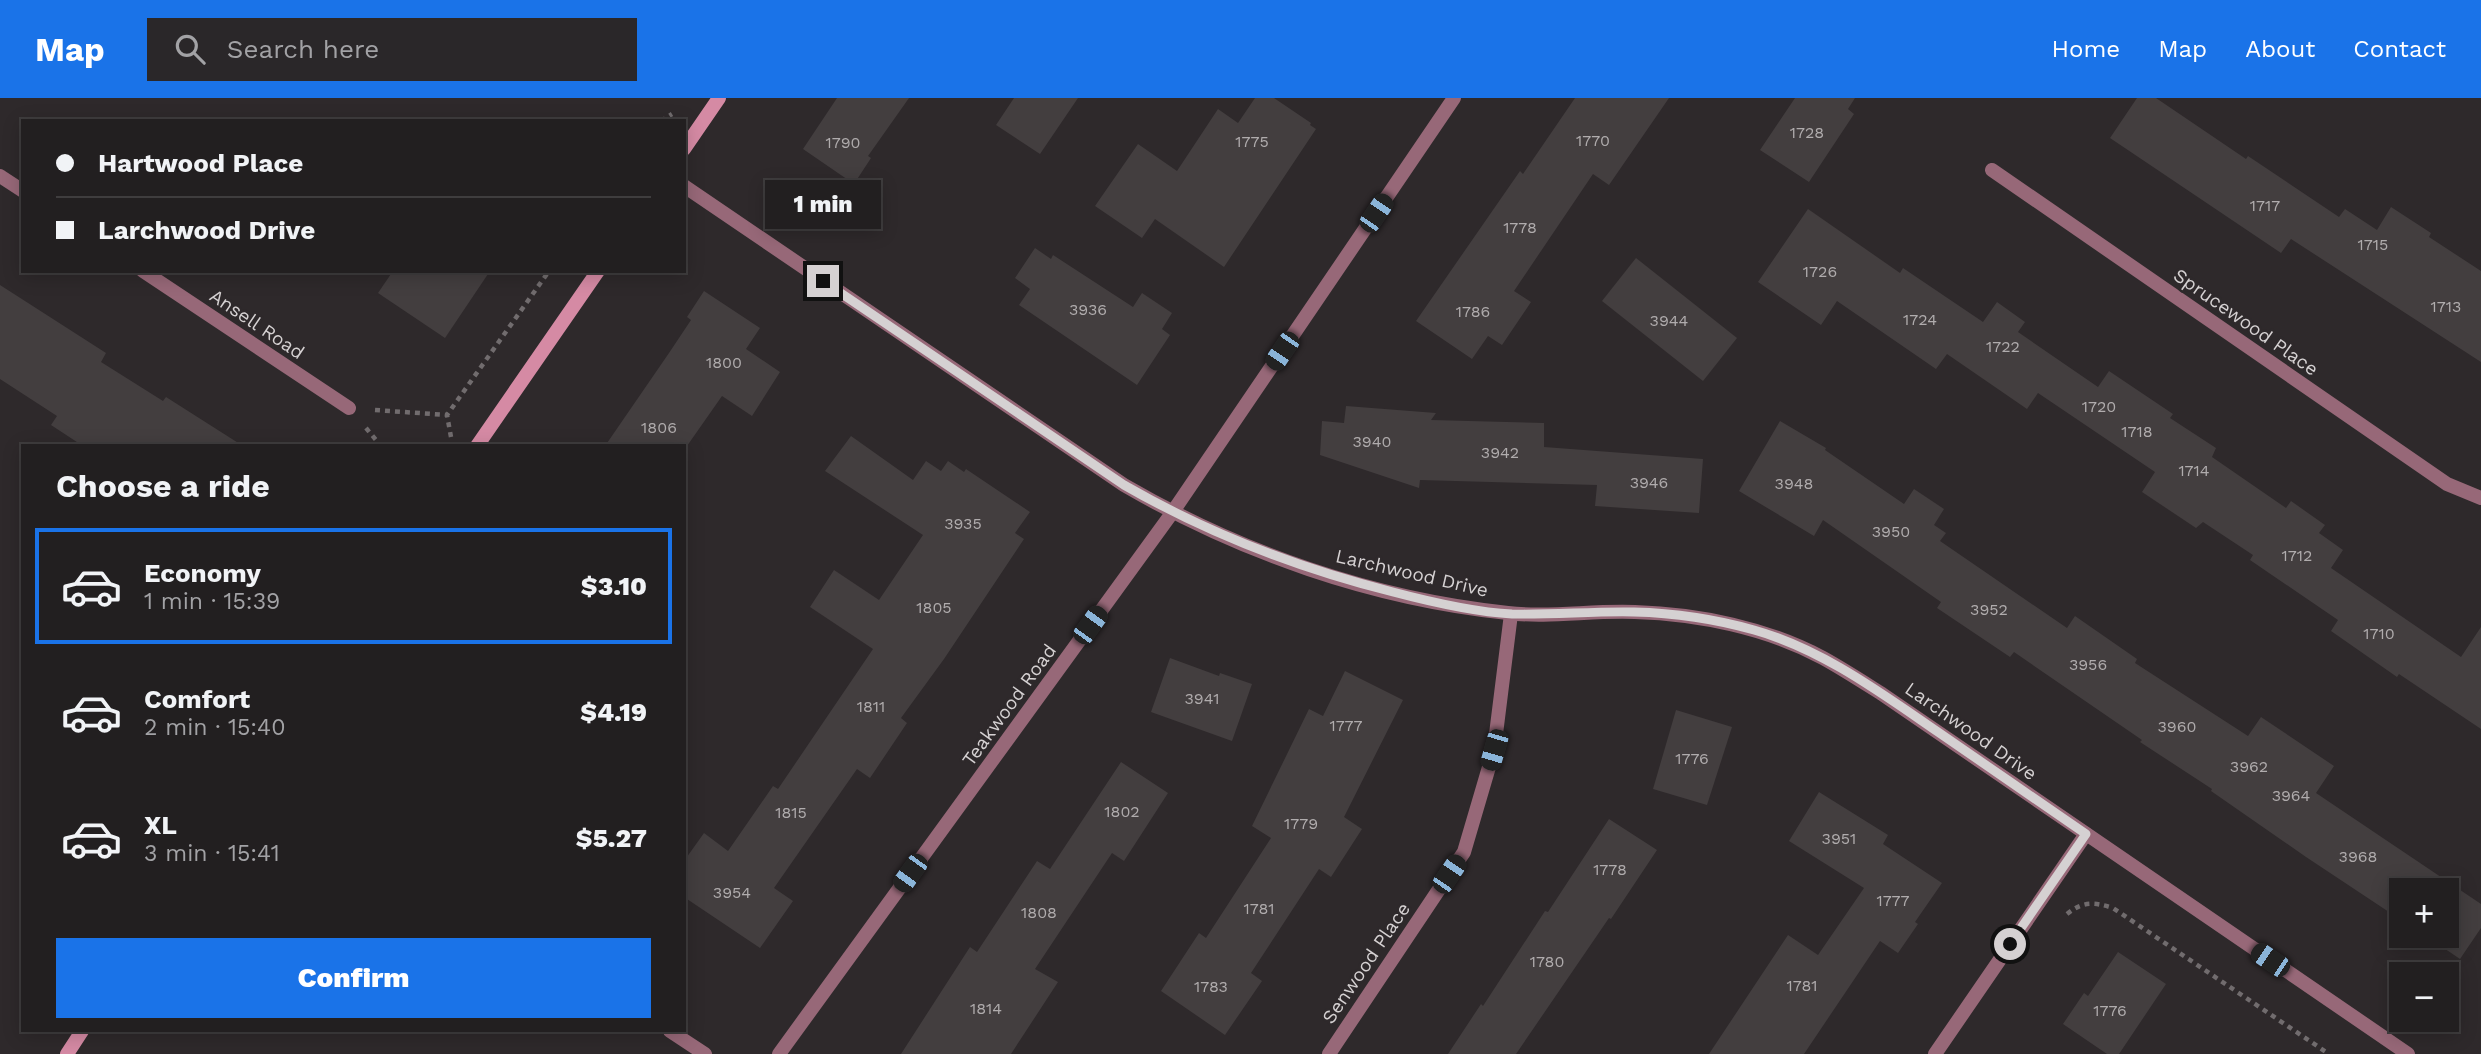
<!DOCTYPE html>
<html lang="en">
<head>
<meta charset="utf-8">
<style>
  :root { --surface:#221f20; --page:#2a2729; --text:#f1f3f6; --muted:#a2a2a5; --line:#3f3d3e; --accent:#1a73e8 }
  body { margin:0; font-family:"Work Sans",sans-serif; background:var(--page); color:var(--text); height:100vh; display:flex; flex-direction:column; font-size:26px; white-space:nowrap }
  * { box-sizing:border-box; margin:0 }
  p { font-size:23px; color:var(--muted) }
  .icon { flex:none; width:38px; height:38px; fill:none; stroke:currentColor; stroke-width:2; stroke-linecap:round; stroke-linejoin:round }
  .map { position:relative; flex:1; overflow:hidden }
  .drawer { position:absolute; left:21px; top:346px; width:665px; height:588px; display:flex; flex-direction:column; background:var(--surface); border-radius:0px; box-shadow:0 4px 18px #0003,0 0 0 2px var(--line) }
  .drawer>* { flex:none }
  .banner { position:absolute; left:21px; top:21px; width:665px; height:154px; border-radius:0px; box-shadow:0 4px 18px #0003,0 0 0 2px var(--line); display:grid; align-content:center; height:154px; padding:0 35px; background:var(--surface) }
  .buttons { position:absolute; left:2389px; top:780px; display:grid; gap:14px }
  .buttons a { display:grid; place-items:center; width:70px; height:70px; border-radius:0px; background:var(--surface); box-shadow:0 4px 18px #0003,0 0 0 2px var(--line); font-size:35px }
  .end { position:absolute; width:32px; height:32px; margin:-16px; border:9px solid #d5d1d2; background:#111; box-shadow:0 0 0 4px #111 }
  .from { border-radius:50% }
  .bubble { position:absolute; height:49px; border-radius:0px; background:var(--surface); box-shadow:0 4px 18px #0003,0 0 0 2px var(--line); font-size:23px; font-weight:800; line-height:49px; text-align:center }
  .car { position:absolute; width:21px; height:42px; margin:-21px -10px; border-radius:9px; box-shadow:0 0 5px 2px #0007; background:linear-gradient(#222 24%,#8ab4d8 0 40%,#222 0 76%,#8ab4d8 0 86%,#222 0) }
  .banner b { display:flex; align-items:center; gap:24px; height:66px; font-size:26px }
  .banner b+b { border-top:2px solid var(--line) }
  .banner i { width:18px; height:18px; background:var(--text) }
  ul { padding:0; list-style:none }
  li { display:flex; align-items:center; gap:21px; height:116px; margin:0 14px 10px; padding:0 21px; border:4px solid transparent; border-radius:0px }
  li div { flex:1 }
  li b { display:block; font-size:26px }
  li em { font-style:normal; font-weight:800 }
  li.on { border-color:var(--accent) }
  li>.icon { width:63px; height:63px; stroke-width:1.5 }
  h2 { padding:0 35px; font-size:32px; line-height:84px }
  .button { display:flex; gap:14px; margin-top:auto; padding:14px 35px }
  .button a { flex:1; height:80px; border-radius:0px; background:var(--accent); color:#fff; font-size:28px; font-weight:800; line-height:80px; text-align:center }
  header { display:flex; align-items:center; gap:42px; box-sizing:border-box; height:98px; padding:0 35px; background:var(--accent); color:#fff }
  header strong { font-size:33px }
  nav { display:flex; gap:38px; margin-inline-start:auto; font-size:24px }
  .search { width:490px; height:63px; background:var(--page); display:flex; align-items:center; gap:18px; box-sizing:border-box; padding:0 24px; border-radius:0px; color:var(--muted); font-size:26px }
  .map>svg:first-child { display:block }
  .building { fill:#433e3f }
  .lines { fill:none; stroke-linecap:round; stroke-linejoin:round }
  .path { stroke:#716c6e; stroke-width:4.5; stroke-dasharray:5 5; stroke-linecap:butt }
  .minor { stroke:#976878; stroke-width:14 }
  .secondary { stroke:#d58aa4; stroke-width:14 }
  .route { stroke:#d5d1d2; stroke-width:9 }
  .labels { text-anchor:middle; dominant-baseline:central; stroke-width:5; stroke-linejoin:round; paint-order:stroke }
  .number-label { font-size:16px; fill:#b0acad }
  .street-label { font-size:19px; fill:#d5d1d2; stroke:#2e292b }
</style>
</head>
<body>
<header>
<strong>Map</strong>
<div class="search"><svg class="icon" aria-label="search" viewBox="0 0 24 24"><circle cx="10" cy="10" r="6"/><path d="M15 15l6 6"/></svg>Search here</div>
<nav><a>Home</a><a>Map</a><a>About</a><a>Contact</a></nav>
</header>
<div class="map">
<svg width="2481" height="956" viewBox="0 0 2481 956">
  <rect width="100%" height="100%" fill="#2e292b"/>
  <g class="building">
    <path d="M837 0H909L868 58 871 60 854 86 803 51Z"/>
    <path d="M1014 0H1078L1040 56 996 27Z"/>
    <path d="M1255 0H1274L1311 25 1310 27 1316 31 1224 169 1155 121 1142 140 1095 108 1138 46 1177 73 1218 11 1238 25Z"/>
    <path d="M1575 0H1669L1609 87 1593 76 1514 193 1531 204 1502 247 1488 238 1472 261 1416 223 1520 73 1523 76Z"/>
    <path d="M1795 0H1855L1848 11 1854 16 1809 84 1760 52Z"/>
    <path d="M2137 0H2156L2246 61 2248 58 2339 119 2345 111 2377 132 2391 109 2431 135 2429 139 2481 173V264L2291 141 2281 155 2110 40Z"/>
    <path d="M1808 111 1900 175 1903 170 1983 224 1997 204 2025 224 2018 234 2098 289 2109 273 2173 316 2170 320 2216 350 2212 359 2286 410 2291 403 2325 427 2319 435 2343 452 2331 470 2461 559 2481 529V631L2399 576 2397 579 2331 533 2338 522 2250 462 2253 457 2203 424 2196 430 2142 394 2155 374 2038 295 2027 311 1947 256 1936 271 1837 203 1821 227 1758 184Z"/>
    <path d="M1035 150 1051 161 1053 157 1133 209 1142 195 1172 215 1162 231 1170 237 1137 287 1019 207 1030 191 1015 180Z"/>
    <path d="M1636 160 1737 240 1703 283 1602 203Z"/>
    <path d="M393 173H490L445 240 378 195Z"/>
    <path d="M0 187 106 255 101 264 163 303 166 299 243 348H83L51 327 57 318 0 281Z"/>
    <path d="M704 193 760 230 746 251 780 274 752 318 722 298 687 348H605L669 255 691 222 687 219Z"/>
    <path d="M1346 308 1436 315 1431 322 1544 325V349L1703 361 1699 415 1595 408 1597 387 1420 382 1419 390 1320 357 1322 323 1344 325Z"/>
    <path d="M1780 323 1826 350 1825 352 1904 406 1914 391 1944 411 1934 427 1946 435 1940 443 2067 530 2075 518 2137 561 2135 565 2248 638 2261 619 2334 668 2316 695 2481 806V830L2460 861 2426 838H2446V793H2401V822L2306 759 2211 693 2212 691 2140 644 2142 642 2014 554 2010 559 1937 510 1941 504 1823 422 1814 438 1739 393Z"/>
    <path d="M851 338 913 382 926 363 941 373 948 363 964 374 966 371 1030 414 1015 435 1024 441 944 561 901 620 907 625 870 680 857 671 774 790 793 803 760 850 684 799V763L704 735 728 753 773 688 778 691 873 551 810 509 834 472 879 502 923 437 825 373Z"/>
    <path d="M1170 560 1219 578 1220 575 1252 586 1232 643 1151 614Z"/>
    <path d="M1345 573 1403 602 1344 719 1362 731 1331 779 1319 771 1251 875 1262 883 1225 937 1161 893 1199 835 1206 840 1271 740 1252 728 1309 611 1323 618Z"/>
    <path d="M1676 612 1732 629 1707 707 1653 691Z"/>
    <path d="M1121 664 1168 695 1124 763 1112 755 1035 871 1058 884 1011 956H901L970 849 977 854 1037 763 1050 771Z"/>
    <path d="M1819 694 1888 737 1883 746 1942 785 1915 824 1918 826 1898 855 1880 843 1804 956H1709L1788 837 1818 857 1864 790 1789 743Z"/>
    <path d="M1609 721 1657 752 1611 821 1609 820 1516 956H1448L1481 906 1483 908 1545 813 1548 814Z"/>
    <path d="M2118 854 2166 886 2119 956H2107L2063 926 2084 895 2088 898Z"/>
  </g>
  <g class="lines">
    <g class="path">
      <path d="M661 23 672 16"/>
      <path d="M375 312 447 317"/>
      <path d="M366 330 381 348"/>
      <path d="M451 339 447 317 549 173"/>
      <path d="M2067 816C2083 803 2094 804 2113 810L2329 956"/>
    </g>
    <g class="minor">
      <path d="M1992 72 2447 386 2481 400"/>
      <path d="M0 78 23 93"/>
      <path d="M684 88 1124 387C1241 455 1373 501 1508 515 1549 520 1593 512 1635 514 1699 516 1767 530 1823 560 1843 571 1863 584 1882 596L2408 956"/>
      <path d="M143 173 349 310"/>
      <path d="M670 933 705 956"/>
      <path d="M779 956 1172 415 1454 0"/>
      <path d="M1329 956 1464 754 1494 652 1511 516"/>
      <path d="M1935 956 2086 736"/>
    </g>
    <g class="secondary">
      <path d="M684 51 719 0"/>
      <path d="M477 348 598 173"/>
      <path d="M67 956 82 933"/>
    </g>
  </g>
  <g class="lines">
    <path class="route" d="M823 183 1124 387C1209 436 1298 470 1393 494 1431 504 1473 514 1512 516 1553 517 1594 513 1634 514 1674 515 1715 521 1754 532 1822 551 1881 595 1938 634 1987 668 2037 702 2086 736L2010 846"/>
  </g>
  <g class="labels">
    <g class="number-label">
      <text x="1807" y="34">1728</text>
      <text x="1593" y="42">1770</text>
      <text x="1252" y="43">1775</text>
      <text x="843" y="44">1790</text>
      <text x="2265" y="107">1717</text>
      <text x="1520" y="129">1778</text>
      <text x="2373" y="146">1715</text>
      <text x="1820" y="173">1726</text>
      <text x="2446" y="208">1713</text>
      <text x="1088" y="211">3936</text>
      <text x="1473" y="213">1786</text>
      <text x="1920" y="221">1724</text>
      <text x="1669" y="222">3944</text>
      <text x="2003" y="248">1722</text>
      <text x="724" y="264">1800</text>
      <text x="2099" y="308">1720</text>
      <text x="659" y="329">1806</text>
      <text x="2137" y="333">1718</text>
      <text x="1372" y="343">3940</text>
      <text x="1500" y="354">3942</text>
      <text x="2194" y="372">1714</text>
      <text x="1649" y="384">3946</text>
      <text x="1794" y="385">3948</text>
      <text x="963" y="425">3935</text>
      <text x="1891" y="433">3950</text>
      <text x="2297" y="457">1712</text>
      <text x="934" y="509">1805</text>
      <text x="1989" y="511">3952</text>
      <text x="2379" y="535">1710</text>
      <text x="2088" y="566">3956</text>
      <text x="1202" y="600">3941</text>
      <text x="871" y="608">1811</text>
      <text x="1346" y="627">1777</text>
      <text x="2177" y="628">3960</text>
      <text x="1692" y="660">1776</text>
      <text x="2249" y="668">3962</text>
      <text x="2291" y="697">3964</text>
      <text x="1122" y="713">1802</text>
      <text x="791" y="714">1815</text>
      <text x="1301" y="725">1779</text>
      <text x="1839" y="740">3951</text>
      <text x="2358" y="758">3968</text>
      <text x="1610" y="771">1778</text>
      <text x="732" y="794">3954</text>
      <text x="1893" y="802">1777</text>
      <text x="1259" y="810">1781</text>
      <text x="1039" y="814">1808</text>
      <text x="1547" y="863">1780</text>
      <text x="1802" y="887">1781</text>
      <text x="1211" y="888">1783</text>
      <text x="986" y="910">1814</text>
      <text x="2110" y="912">1776</text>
    </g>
    <g class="street-label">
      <text transform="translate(2246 224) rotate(35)">Sprucewood Place</text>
      <text transform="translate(257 226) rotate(34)">Ansell Road</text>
      <text transform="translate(1412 475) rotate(13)">Larchwood Drive</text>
      <text transform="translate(1009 607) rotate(-54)">Teakwood Road</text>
      <text transform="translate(1971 633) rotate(35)">Larchwood Drive</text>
      <text transform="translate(1366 865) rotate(-56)">Senwood Place</text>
    </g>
  </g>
</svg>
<div class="buttons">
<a>+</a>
<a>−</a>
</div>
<i class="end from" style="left:2010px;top:846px"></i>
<i class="end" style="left:823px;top:183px"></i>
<div class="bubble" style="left:765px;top:82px;width:116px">1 min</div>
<i class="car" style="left:1376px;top:115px;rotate:34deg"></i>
<i class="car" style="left:1282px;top:253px;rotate:214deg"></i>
<i class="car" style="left:1090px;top:527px;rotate:36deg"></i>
<i class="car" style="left:1494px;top:652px;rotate:196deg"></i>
<i class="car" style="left:910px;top:775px;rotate:216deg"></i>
<i class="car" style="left:1449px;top:776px;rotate:34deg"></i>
<i class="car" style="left:2270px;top:862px;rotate:304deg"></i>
<div class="banner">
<b><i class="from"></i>Hartwood Place</b>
<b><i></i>Larchwood Drive</b>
</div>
<section class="drawer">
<h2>Choose a ride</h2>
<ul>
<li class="on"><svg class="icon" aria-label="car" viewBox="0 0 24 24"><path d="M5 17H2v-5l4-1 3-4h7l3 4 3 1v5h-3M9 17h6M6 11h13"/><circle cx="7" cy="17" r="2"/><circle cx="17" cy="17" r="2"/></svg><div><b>Economy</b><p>1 min · 15:39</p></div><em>$3.10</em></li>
<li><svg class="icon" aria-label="car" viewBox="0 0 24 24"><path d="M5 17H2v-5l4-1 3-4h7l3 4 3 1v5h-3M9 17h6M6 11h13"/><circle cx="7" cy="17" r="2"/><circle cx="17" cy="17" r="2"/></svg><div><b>Comfort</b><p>2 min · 15:40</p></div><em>$4.19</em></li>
<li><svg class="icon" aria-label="car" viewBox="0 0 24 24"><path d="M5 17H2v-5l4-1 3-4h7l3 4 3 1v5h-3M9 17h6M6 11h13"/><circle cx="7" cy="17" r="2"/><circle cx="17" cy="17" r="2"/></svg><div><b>XL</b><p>3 min · 15:41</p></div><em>$5.27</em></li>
</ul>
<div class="button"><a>Confirm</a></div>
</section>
</div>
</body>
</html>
